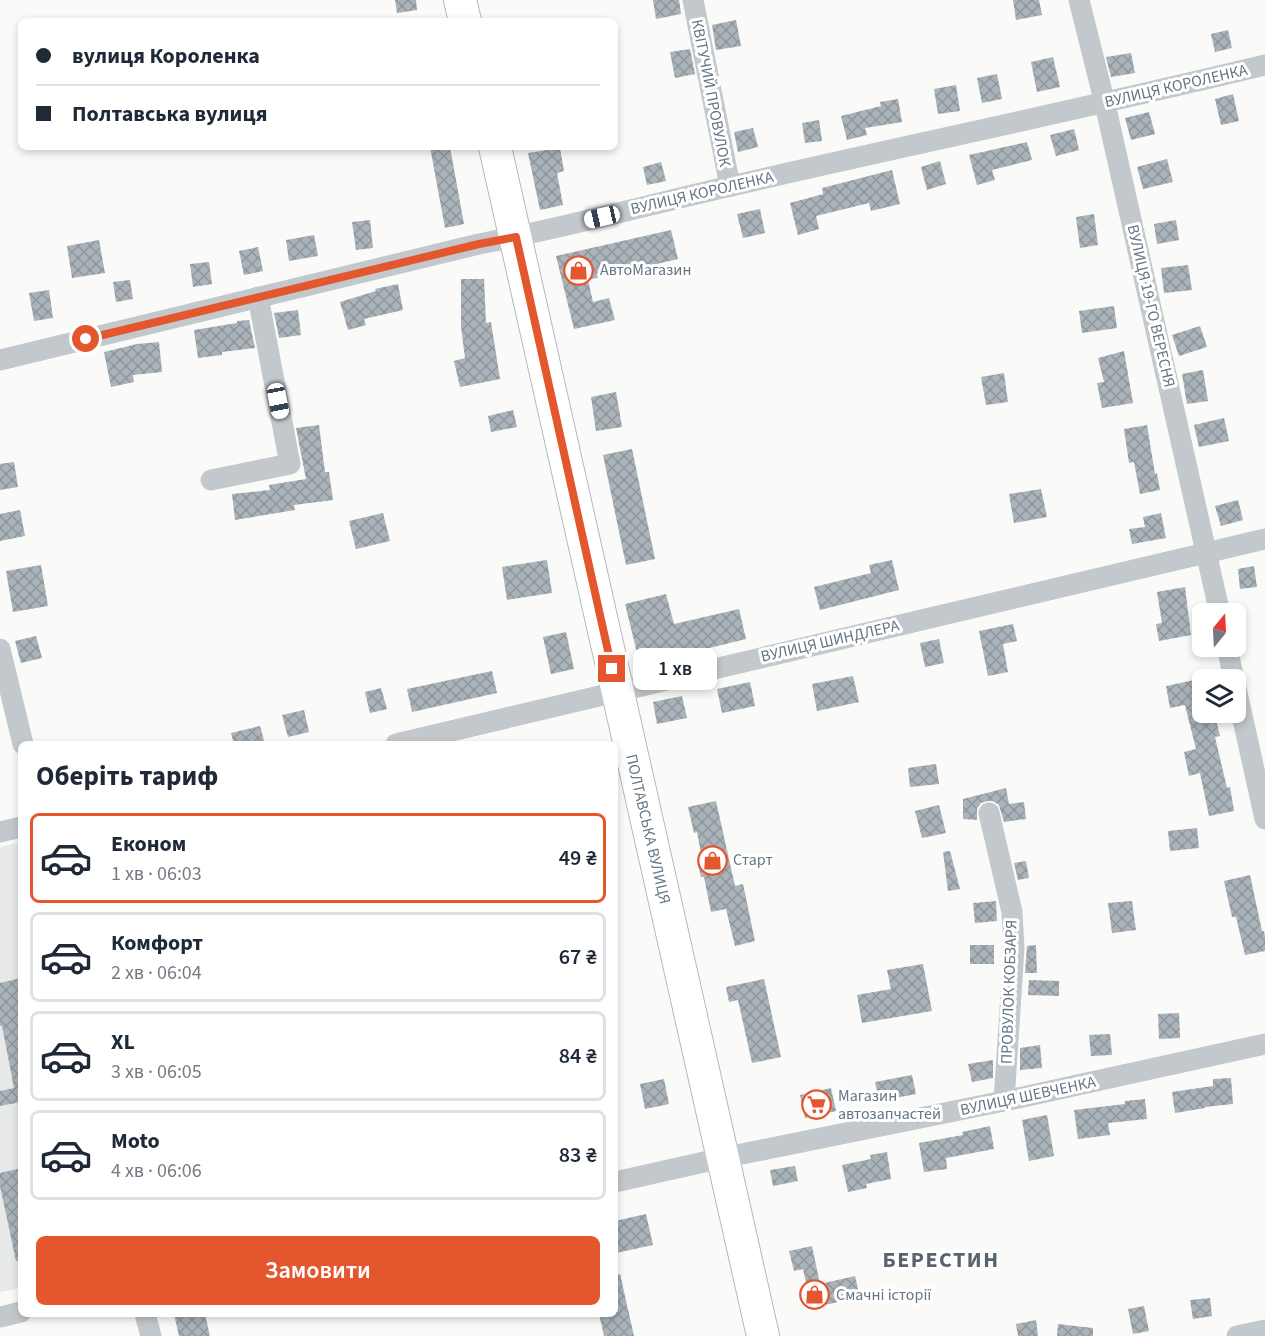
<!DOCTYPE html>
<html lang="uk">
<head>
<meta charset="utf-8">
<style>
  :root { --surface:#fff; --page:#f6f6f7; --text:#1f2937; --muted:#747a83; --line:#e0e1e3; --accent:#e4572e }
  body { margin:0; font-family:"Source Sans 3",sans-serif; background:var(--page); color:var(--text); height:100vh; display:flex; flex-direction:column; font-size:22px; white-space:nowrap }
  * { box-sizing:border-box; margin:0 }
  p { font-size:20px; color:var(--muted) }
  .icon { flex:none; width:33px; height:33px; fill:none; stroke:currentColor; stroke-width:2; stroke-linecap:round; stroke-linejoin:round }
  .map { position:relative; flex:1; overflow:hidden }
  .drawer { position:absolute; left:18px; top:741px; width:600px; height:576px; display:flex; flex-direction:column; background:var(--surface); border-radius:9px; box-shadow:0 3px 9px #0003 }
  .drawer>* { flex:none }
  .top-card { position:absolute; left:18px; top:18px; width:600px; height:132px; border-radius:9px; box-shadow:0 3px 9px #0003; display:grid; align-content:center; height:132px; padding:0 18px; background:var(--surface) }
  .needle { width:39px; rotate:18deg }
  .controls { position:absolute; left:1192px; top:603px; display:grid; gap:12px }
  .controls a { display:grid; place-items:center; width:54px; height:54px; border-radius:9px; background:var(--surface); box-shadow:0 3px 9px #0003; font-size:30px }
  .end { position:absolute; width:27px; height:27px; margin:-14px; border:8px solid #e4572e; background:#fff; box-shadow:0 0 0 3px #fff }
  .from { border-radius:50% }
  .bubble { position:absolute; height:42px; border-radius:9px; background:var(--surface); box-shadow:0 3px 9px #0003; font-size:20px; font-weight:600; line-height:42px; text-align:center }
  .car { position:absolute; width:18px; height:36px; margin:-18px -9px; border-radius:8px; box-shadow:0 0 4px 2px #0007; background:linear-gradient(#fff 24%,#345 0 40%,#fff 0 76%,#345 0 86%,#fff 0) }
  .top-card b { display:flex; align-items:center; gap:21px; height:57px; font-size:22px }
  .top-card b+b { border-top:2px solid var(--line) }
  .top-card i { width:15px; height:15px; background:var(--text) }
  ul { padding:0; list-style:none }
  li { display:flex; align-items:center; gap:18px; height:90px; margin:0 12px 9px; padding:0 6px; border:3px solid var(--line); border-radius:9px }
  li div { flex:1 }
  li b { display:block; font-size:22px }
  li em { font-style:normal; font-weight:600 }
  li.on { border-color:var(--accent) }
  li>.icon { width:54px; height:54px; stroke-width:1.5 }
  h2 { padding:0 18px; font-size:27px; line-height:72px }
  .action { display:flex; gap:12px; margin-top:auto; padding:12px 18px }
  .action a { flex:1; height:69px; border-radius:9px; background:var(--accent); color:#fff; font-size:24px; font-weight:600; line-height:69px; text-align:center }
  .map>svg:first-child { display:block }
  .built { fill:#e8e9e9 }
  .building { fill:url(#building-cross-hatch) }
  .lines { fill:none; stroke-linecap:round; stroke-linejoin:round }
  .highway-casing { stroke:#b4b9bd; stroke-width:34 }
  .minor { stroke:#c3c8cc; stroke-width:21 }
  .highway { stroke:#fff; stroke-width:32 }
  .route { stroke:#e4572e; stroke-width:8 }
  .labels { text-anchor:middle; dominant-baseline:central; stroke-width:6; stroke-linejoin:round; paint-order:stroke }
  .street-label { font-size:16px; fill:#657683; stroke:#fff }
  .poi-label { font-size:16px; fill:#657683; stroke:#fff; text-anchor:start }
  .district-label { font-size:22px; font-weight:bold; letter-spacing:1.5px; fill:#57646e; stroke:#fff }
</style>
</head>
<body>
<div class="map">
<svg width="1265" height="1336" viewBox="0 0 1265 1336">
  <defs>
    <pattern id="building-cross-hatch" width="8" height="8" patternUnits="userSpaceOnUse" patternTransform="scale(1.5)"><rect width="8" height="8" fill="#aab3b9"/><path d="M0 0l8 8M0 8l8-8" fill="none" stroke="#8e969c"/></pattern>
  </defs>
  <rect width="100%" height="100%" fill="#fafaf8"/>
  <path class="built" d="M21 842V1288L0 1292V847Z"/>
  <g class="building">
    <path d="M395 0H416L417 10 397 13Z"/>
    <path d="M653 0H679L681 14 656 19Z"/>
    <path d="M1013 0H1039L1042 15 1016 20Z"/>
    <path d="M736 20 741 46 716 50 712 25Z"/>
    <path d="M1228 30 1232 48 1215 52 1211 34Z"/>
    <path d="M690 49 695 74 675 78 670 52Z"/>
    <path d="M1131 53 1135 73 1111 77 1106 57Z"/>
    <path d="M1053 57 1060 87 1037 92 1031 62Z"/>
    <path d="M997 74 1002 99 982 103 977 78Z"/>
    <path d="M956 85 960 111 938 114 934 89Z"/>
    <path d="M1233 94 1239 121 1221 125 1215 99Z"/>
    <path d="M898 99 902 122 865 128 867 135 847 140 841 116 881 106 880 102Z"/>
    <path d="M1149 112 1155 134 1131 140 1125 118Z"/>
    <path d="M819 120 822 141 805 143 802 123Z"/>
    <path d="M753 128 758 147 738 152 734 132Z"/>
    <path d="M1074 129 1079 150 1056 156 1050 135Z"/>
    <path d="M1027 142 1032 160 992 170 995 180 977 185 969 155Z"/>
    <path d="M430 147H450L464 224 445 228Z"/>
    <path d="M560 148 564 171 557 173 563 205 540 210 528 153Z"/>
    <path d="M1167 159 1173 182 1143 189 1137 167Z"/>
    <path d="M940 161 946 184 927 190 921 167Z"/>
    <path d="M661 162 666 181 647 185 643 167Z"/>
    <path d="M892 170 900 204 871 211 869 203 816 216 819 229 798 235 790 203 823 194 822 188Z"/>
    <path d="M760 209 765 233 743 238 737 214Z"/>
    <path d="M1094 214 1098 245 1080 248 1076 217Z"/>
    <path d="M370 220 373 248 356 250 352 222Z"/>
    <path d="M1176 220 1179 240 1157 244 1154 224Z"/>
    <path d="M671 230 678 259 588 280 593 302 609 298 615 320 574 329 556 256Z"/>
    <path d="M314 235 318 256 289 261 286 240Z"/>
    <path d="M99 240 105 273 72 278 67 246Z"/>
    <path d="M258 247 263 271 244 275 239 251Z"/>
    <path d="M209 262 212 284 193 287 190 264Z"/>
    <path d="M1188 265 1192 290 1164 293 1161 268Z"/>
    <path d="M461 279H484L486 323 491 322 500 379 460 387 454 361 465 358 461 326Z"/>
    <path d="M130 280 133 299 116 302 113 282Z"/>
    <path d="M398 284 403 310 364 319 366 325 348 330 340 302 376 291 375 289Z"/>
    <path d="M49 290 53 318 34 321 29 293Z"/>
    <path d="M1114 306 1117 328 1082 333 1079 311Z"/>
    <path d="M298 310 301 335 279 338 274 313Z"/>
    <path d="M249 320 255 348 222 352V355L198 358 194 330 237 323V321Z"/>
    <path d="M1200 326 1207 347 1179 356 1172 335Z"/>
    <path d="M159 342 162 372 133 375 134 382 111 387 104 352 137 344Z"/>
    <path d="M1124 351 1133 403 1102 408 1097 383 1104 382 1098 358Z"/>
    <path d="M1203 370 1208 401 1187 404 1182 374Z"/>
    <path d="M1004 373 1008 402 986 405 981 377Z"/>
    <path d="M616 392 622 427 596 431 591 397Z"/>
    <path d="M513 410 517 427 491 432 488 416Z"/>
    <path d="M1224 418 1229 441 1199 447 1194 425Z"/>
    <path d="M319 425 325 472H329L333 500 294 505 295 510 235 520 232 494 270 490 269 485 306 479 296 428Z"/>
    <path d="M1147 425 1155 474 1157 473 1160 490 1140 494 1134 462 1129 463 1124 429Z"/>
    <path d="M632 449 655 559 626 565 603 455Z"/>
    <path d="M14 462 18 487 0 490V464Z"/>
    <path d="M1041 489 1047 517 1014 523 1009 494Z"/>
    <path d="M1238 500 1243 520 1221 526 1215 506Z"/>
    <path d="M20 510 25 536 0 541V514Z"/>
    <path d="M383 513 390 541 356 549 349 521Z"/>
    <path d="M1161 513 1166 538 1132 544 1129 529 1145 527 1143 517Z"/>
    <path d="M547 560 552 593 507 600 502 567Z"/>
    <path d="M892 560 899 590 820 610 814 587 871 573 869 565Z"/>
    <path d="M41 565 48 606 13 612 6 571Z"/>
    <path d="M1254 566 1257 587 1240 589 1238 569Z"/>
    <path d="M1185 587 1191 635 1159 641 1156 624 1162 623 1157 592Z"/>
    <path d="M666 594 674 624 739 609 746 639 640 665 625 604Z"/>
    <path d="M1013 624 1017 641 1003 644 1008 672 988 676 979 631Z"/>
    <path d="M566 632 574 669 551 674 543 637Z"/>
    <path d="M36 636 42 658 21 663 15 641Z"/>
    <path d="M939 639 944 663 925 667 920 643Z"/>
    <path d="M492 671 497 693 412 712 407 689Z"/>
    <path d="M853 676 859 702 817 711 812 684Z"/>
    <path d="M1199 679 1203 696V712H1214L1220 736 1215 737 1227 788 1230 787 1234 811 1209 816 1200 773 1189 776 1184 752 1196 749 1185 705 1170 708 1166 686Z"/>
    <path d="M750 682 755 706 722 713 717 689Z"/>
    <path d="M381 688 387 709 370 713 365 692Z"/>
    <path d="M682 696 687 718 657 724 653 702Z"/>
    <path d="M304 710 309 732 288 737 282 715Z"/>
    <path d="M260 726 265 744H234L231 733Z"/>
    <path d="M936 764 939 784 910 787 908 768Z"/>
    <path d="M1006 788 1009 804 1024 802 1026 819 1004 822 999 805 993 801H987L981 803 977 809V820L963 819V799Z"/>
    <path d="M716 801 735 886 743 884 755 941 735 946 726 909 711 912 704 877H701L698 865 703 864 697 832 694 833 688 807Z"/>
    <path d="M939 805 946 833 922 838 915 811Z"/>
    <path d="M1197 828 1199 848 1170 851 1168 831Z"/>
    <path d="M950 851 960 889 948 891 943 852Z"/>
    <path d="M1026 861 1029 878 1018 880 1014 863Z"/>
    <path d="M1250 875 1262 931H1264L1265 936V951L1245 955 1236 917H1232L1224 881Z"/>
    <path d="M996 901 997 921 975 923 973 903Z"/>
    <path d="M1132 901 1136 930 1112 933 1108 903Z"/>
    <rect x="970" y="945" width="24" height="19"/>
    <path d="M1036 945 1037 973H1025L1027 946Z"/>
    <path d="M923 964 932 1011 862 1023 857 995 891 989 887 970Z"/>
    <path d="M21 978V1102L0 1106V1091L14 1088 2 1026H0V983Z"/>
    <path d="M764 979 781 1057 752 1063 738 1000 729 1002 726 987Z"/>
    <path d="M1029 980 1059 981V996L1028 995Z"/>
    <path d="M1179 1013 1180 1038 1159 1039 1158 1014Z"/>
    <path d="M1110 1034 1112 1055 1091 1056 1089 1035Z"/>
    <path d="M1040 1045 1042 1068 1020 1070V1048Z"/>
    <path d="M993 1060V1078L972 1082 968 1064Z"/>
    <path d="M912 1075 916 1094 879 1101 875 1082Z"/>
    <path d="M1231 1078 1233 1104 1205 1107V1108L1175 1113 1172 1092 1213 1086V1079Z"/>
    <path d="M664 1079 669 1104 645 1109 640 1084Z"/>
    <path d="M831 1088 836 1111 805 1118 800 1095Z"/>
    <path d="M1145 1099 1147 1119 1108 1123 1110 1135 1078 1139 1074 1110 1125 1104V1101Z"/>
    <path d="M1047 1115 1054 1156 1029 1161 1022 1120Z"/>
    <path d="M990 1126 994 1149 946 1158 947 1169 924 1172 919 1143 963 1135 962 1132Z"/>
    <path d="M887 1152 891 1179 866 1184 867 1188 848 1192 842 1165 871 1159 870 1155Z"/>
    <path d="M795 1166 798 1181 773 1186 770 1170Z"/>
    <path d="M21 1168V1260L16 1261 0 1186V1173Z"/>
    <path d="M646 1214 653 1245 616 1253 615 1221Z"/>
    <path d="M812 1246 820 1284 855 1276 860 1297 812 1308 803 1269 794 1271 789 1251Z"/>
    <path d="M620 1274 634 1336H604L599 1314H615V1275Z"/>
    <path d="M1210 1298 1212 1316 1193 1319 1190 1300Z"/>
    <path d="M1144 1306 1149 1331 1133 1334 1128 1309Z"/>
    <path d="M174 1314H205L210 1336H179Z"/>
    <path d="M1036 1320 1038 1336H1018L1016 1324Z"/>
    <path d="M1058 1324 1093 1328V1336H1057Z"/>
  </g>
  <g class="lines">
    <defs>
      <g id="highway">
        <path d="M460 0 465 21"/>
        <path d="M495 147 763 1336"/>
      </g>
    </defs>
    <use href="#highway" class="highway-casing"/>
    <g class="minor">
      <path d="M693 0 730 186"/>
      <path d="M1079 0 1105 104 1220 614"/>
      <path d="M0 360 479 244C564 228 647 205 731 186 909 145 1087 108 1265 65"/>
      <path d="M211 480 290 464 258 297"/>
      <path d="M1227 646 1234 680"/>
      <path d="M0 649 23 744"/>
      <path d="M1236 688 1265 819"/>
      <path d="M396 744 1265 539"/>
      <path d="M989 813 1012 912 1014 948 1004 1101"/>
      <path d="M0 832 21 827"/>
      <path d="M615 1182 722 1158 1004 1101 1265 1044"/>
      <path d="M145 1314 151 1336"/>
      <path d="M0 1317 21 1312"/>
      <path d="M1237 1336 1265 1330"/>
    </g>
    <use href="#highway" class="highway"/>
  </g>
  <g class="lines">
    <path class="route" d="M86 339 479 244 516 237 612 669"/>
  </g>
  <defs>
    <symbol id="shop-ring" viewBox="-11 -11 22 22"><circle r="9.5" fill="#fff" stroke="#e4572e" stroke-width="1.5"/><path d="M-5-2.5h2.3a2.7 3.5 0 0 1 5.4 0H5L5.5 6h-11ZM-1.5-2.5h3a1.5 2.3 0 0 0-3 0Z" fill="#e4572e"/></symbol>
    <symbol id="supermarket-ring" viewBox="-11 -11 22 22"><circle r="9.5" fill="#fff" stroke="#e4572e" stroke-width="1.5"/><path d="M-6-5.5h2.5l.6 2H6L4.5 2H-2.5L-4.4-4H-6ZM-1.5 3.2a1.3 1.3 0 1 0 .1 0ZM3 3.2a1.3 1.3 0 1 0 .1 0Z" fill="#e4572e"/></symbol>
  </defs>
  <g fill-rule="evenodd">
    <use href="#shop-ring" x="562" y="254" width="33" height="33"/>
    <use href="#shop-ring" x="696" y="844" width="33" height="33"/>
    <use href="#supermarket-ring" x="800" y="1088" width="33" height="33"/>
    <use href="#shop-ring" x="798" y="1278" width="33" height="33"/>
  </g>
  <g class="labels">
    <g class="street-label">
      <text transform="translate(1176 86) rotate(-13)">ВУЛИЦЯ КОРОЛЕНКА</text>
      <text transform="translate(711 93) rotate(79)">КВІТУЧИЙ ПРОВУЛОК</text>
      <text transform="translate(702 193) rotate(-13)">ВУЛИЦЯ КОРОЛЕНКА</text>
      <text transform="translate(1151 306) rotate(77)">ВУЛИЦЯ 19-ГО ВЕРЕСНЯ</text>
      <text transform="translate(830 641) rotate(-13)">ВУЛИЦЯ ШИНДЛЕРА</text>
      <text transform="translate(648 829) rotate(77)">ПОЛТАВСЬКА ВУЛИЦЯ</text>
      <text transform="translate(1009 992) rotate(-88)">ПРОВУЛОК КОБЗАРЯ</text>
      <text transform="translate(1028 1096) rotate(-12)">ВУЛИЦЯ ШЕВЧЕНКА</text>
    </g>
    <g class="poi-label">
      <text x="600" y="270">АвтоМагазин</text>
      <text x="733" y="860">Старт</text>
      <text x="838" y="1096">Магазин<tspan x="838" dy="18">автозапчастей</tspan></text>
      <text x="836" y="1295">Смачні історії</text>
    </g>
    <g class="district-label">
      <text x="941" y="1260">БЕРЕСТИН</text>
    </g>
  </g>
</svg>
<div class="controls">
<a><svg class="needle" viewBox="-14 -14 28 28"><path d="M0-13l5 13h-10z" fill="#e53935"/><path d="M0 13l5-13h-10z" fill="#747a83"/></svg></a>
<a><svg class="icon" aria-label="layers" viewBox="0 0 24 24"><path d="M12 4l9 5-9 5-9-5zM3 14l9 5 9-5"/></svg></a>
</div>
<i class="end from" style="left:86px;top:339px"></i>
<i class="end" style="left:612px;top:669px"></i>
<div class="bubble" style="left:633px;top:648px;width:84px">1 хв</div>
<i class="car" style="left:602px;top:217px;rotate:257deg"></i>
<i class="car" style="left:278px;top:401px;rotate:169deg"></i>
<div class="top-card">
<b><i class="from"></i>вулиця Короленка</b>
<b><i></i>Полтавська вулиця</b>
</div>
<section class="drawer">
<h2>Оберіть тариф</h2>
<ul>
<li class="on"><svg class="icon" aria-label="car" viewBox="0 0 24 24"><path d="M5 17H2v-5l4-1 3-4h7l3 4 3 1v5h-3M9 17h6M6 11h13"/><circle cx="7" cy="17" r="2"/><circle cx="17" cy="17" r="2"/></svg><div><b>Економ</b><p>1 хв · 06:03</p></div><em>49 ₴</em></li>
<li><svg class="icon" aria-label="car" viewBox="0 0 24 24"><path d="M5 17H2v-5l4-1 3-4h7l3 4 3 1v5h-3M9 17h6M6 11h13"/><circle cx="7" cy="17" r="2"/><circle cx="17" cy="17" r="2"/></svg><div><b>Комфорт</b><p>2 хв · 06:04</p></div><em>67 ₴</em></li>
<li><svg class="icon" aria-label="car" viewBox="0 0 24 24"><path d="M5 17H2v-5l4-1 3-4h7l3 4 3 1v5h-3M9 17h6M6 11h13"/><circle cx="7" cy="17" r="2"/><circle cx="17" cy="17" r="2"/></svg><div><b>XL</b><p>3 хв · 06:05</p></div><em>84 ₴</em></li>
<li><svg class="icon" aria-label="car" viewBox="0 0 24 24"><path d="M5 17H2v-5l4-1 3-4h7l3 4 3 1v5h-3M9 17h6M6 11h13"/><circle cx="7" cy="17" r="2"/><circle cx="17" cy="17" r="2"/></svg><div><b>Moto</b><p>4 хв · 06:06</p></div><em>83 ₴</em></li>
</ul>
<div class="action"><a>Замовити</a></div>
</section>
</div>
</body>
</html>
